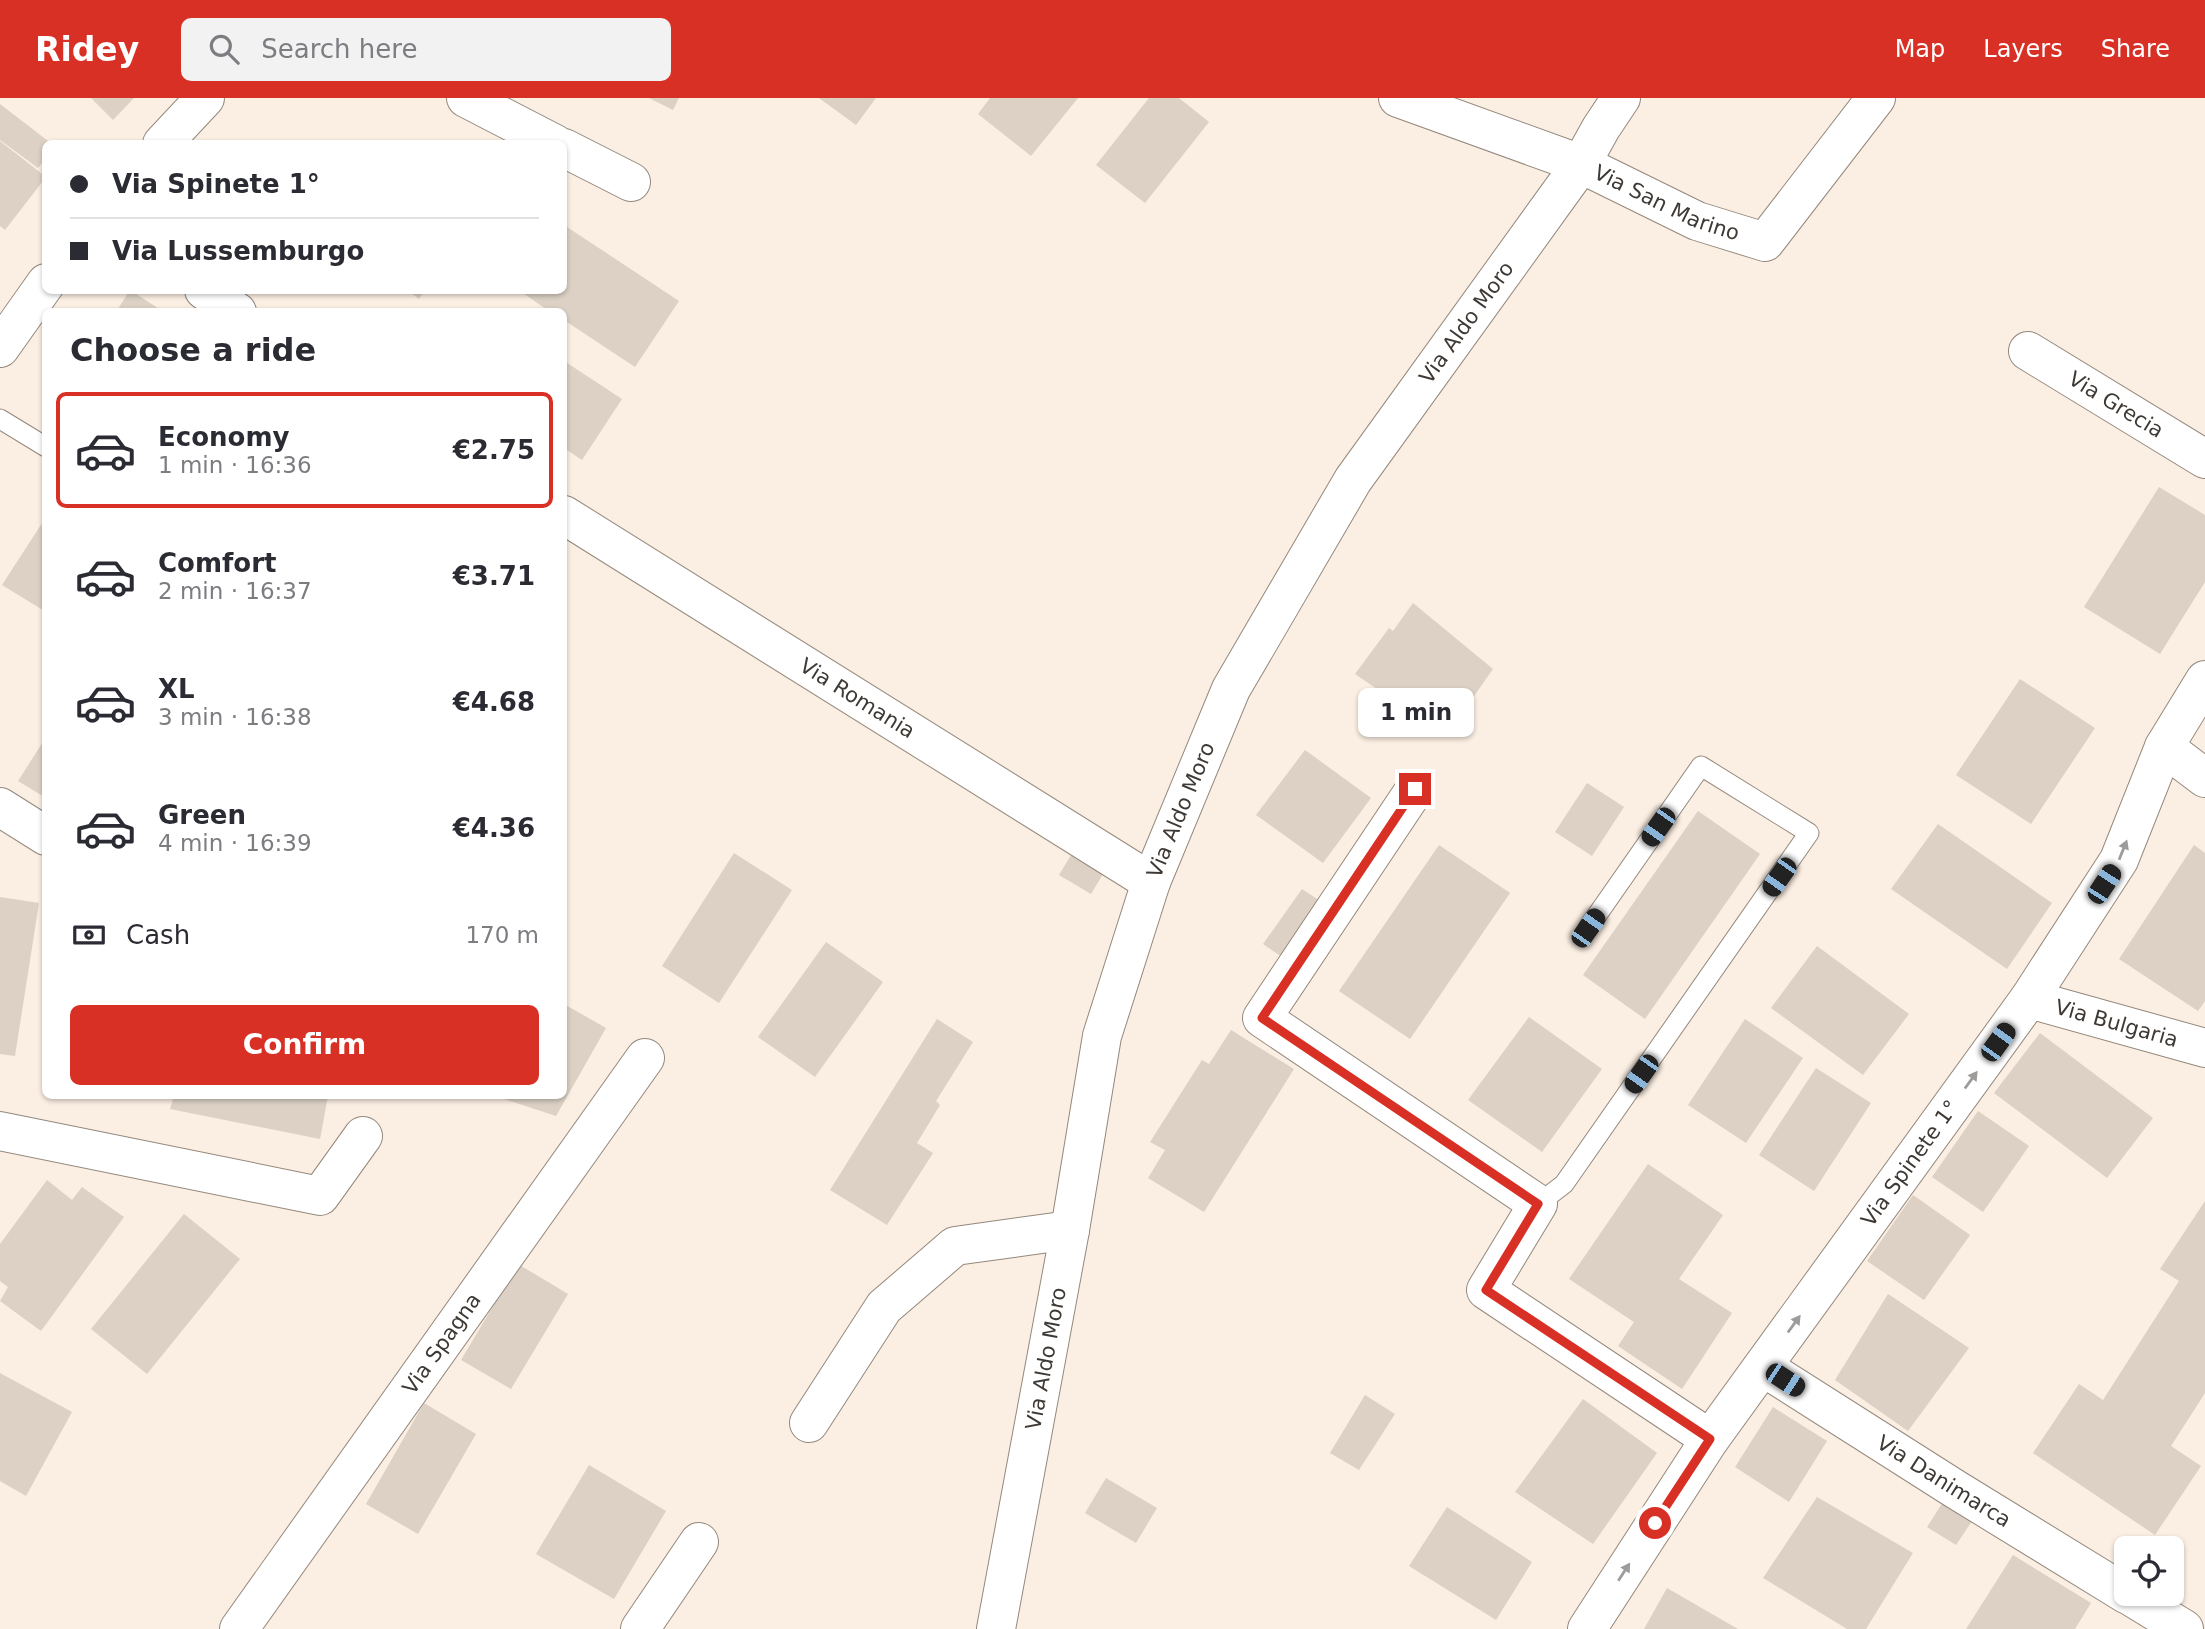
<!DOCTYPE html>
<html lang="en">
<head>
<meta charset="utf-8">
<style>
  :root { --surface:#fff; --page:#f2f2f3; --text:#2b2b33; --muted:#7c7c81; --line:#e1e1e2; --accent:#d93025 }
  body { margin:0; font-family:"DejaVu Sans",sans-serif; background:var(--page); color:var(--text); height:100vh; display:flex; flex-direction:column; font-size:26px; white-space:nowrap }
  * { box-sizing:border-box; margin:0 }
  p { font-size:23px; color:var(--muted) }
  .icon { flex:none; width:38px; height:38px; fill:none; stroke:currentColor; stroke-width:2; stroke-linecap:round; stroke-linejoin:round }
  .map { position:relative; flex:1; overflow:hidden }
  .panel { position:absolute; left:42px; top:210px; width:525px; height:791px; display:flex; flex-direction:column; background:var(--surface); border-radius:10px; box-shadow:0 2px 5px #0004 }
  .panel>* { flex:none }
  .banner { position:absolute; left:42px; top:42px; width:525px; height:154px; border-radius:10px; box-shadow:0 2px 5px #0004; display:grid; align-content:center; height:154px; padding:0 28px; background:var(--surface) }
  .controls { position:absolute; left:2114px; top:1438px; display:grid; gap:14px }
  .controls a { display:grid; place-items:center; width:70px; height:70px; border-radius:10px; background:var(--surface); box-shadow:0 2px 5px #0004; font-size:35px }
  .end { position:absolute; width:32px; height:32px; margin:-16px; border:9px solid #d93025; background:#fff; box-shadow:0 0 0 4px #fff }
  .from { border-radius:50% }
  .bubble { position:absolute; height:49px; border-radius:10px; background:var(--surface); box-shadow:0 2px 5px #0004; font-size:23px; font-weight:600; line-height:49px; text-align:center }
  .car { position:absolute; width:21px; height:42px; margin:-21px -10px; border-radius:9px; box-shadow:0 0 5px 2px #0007; background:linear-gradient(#222 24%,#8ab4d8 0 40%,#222 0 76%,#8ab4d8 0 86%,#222 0) }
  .banner b { display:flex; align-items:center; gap:24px; height:66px; font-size:26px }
  .banner b+b { border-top:2px solid var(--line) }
  .banner i { width:18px; height:18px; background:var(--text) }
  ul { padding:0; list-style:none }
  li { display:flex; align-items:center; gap:21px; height:116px; margin:0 14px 10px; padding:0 14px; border:4px solid transparent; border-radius:10px }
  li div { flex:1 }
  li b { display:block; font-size:26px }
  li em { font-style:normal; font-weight:600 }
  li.selected { border-color:var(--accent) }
  li>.icon { width:63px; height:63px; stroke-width:1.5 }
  h2 { padding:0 28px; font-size:32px; line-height:84px }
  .pay { display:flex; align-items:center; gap:18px; height:77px; padding:0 28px; font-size:26px }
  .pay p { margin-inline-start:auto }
  .action { display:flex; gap:14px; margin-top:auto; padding:14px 28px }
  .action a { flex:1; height:80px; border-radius:10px; background:var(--accent); color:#fff; font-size:28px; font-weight:600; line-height:80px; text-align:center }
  header { display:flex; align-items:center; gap:42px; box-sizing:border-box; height:98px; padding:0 35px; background:var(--accent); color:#fff }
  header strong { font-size:33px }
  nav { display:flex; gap:38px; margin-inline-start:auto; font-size:24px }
  .search { width:490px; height:63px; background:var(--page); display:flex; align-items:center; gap:18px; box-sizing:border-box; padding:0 24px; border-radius:10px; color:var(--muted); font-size:26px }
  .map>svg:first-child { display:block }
  .building { fill:#dcd1c4 }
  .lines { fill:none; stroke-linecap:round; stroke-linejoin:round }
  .service-casing { stroke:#94887d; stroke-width:21 }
  .minor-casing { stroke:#94887d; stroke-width:40 }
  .service { stroke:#fff; stroke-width:19 }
  .minor { stroke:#fff; stroke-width:38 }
  .oneway { fill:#9e9c9a }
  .route { stroke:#d93025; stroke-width:9 }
  .labels { text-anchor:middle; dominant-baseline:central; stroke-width:7; stroke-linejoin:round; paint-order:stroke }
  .street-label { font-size:21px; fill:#3e3934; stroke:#fff }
</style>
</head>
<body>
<header>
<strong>Ridey</strong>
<div class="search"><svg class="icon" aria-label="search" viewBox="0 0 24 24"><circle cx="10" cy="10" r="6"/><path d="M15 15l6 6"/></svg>Search here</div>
<nav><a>Map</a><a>Layers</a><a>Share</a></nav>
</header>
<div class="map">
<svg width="2205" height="1531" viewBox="0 0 2205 1531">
  <rect width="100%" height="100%" fill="#fbeee2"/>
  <g class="building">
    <path d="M91 0H134L113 22Z"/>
    <path d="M649 0H679L673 12Z"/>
    <path d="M819 0H876L856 27Z"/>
    <path d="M990 0H1078L1031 58 978 16Z"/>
    <path d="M1149 0H1179L1209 24 1145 105 1096 67Z"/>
    <path d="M0 6 52 46H46V60L38 70 0 42Z"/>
    <path d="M0 43 46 79 5 132 0 128Z"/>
    <path d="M564 127 679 203 635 269 564 222V214H550L519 192H564Z"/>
    <path d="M130 192 164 214H116Z"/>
    <path d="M407 192H425L419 201Z"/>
    <path d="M564 263 622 301 582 362 564 350Z"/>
    <path d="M2159 389 2205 417V484L2160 556 2084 509Z"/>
    <path d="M46 419V514L2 487Z"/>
    <path d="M1413 505 1493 571 1446 638 1355 576 1389 530 1393 533Z"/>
    <path d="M2020 581 2095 630 2031 726 1956 677Z"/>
    <path d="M46 639V700L18 683Z"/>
    <path d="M1305 652 1371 700 1323 765 1256 717Z"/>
    <path d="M1587 685 1624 709 1592 758 1555 734Z"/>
    <path d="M1698 713 1760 756 1645 921 1583 877Z"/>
    <path d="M1938 726 2052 805 2007 871 1891 791Z"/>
    <path d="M1439 747 1510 795 1410 941 1339 893Z"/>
    <path d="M2194 747 2205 755V903L2198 913 2119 861Z"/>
    <path d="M734 755 792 792 719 905 662 868Z"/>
    <path d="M1071 757 1103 776 1091 796 1059 777Z"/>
    <path d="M1302 791 1320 803 1282 859 1263 846Z"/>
    <path d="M0 799 39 805 15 958 0 956Z"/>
    <path d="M826 844 883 884 815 979 758 939Z"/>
    <path d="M1817 848 1909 916 1863 977 1771 910Z"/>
    <path d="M564 906 606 930 556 1018 495 998H564Z"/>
    <path d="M1529 919 1602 971 1542 1054 1468 1002Z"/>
    <path d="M937 921 973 944 936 1003 940 1007 917 1045 933 1055 887 1127 830 1092Z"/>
    <path d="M1745 921 1803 960 1746 1045 1688 1007Z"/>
    <path d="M1231 932 1294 971 1204 1114 1148 1080 1165 1052 1150 1044 1202 962 1209 966Z"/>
    <path d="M2040 935 2153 1020 2107 1080 1994 995Z"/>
    <path d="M1816 970 1871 1005 1814 1093 1759 1057Z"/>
    <path d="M174 998H328L320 1041 170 1011Z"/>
    <path d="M1978 1013 2029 1048 1983 1114 1932 1079Z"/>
    <path d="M1648 1066 1723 1117 1679 1181 1732 1215 1682 1291 1618 1248 1634 1224 1569 1181Z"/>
    <path d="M47 1082 72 1102 82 1089 124 1119 41 1233 0 1203 8 1189 0 1183V1146Z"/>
    <path d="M1913 1097 1970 1137 1924 1202 1867 1163Z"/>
    <path d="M2205 1103V1295L2171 1348 2201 1368 2155 1437 2033 1355 2079 1286 2103 1302 2179 1183 2160 1171Z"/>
    <path d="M184 1116 240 1161 147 1276 91 1231Z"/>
    <path d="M518 1166 568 1196 511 1291 461 1262Z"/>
    <path d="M1888 1196 1969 1250 1908 1333 1835 1282Z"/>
    <path d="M0 1275 72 1314 26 1398 0 1383Z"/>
    <path d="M1365 1297 1395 1316 1359 1372 1330 1355Z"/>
    <path d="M1583 1301 1657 1355 1593 1446 1515 1394Z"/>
    <path d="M424 1305 476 1336 418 1436 366 1406Z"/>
    <path d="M1773 1309 1827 1343 1789 1404 1735 1369Z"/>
    <path d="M589 1367 666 1413 614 1501 536 1456Z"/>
    <path d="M1106 1380 1157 1410 1136 1445 1085 1415Z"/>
    <path d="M1817 1399 1913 1455 1866 1531H1847L1763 1480Z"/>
    <path d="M1945 1401 1974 1420 1956 1447 1927 1429Z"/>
    <path d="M1447 1409 1532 1464 1496 1522 1409 1468Z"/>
    <path d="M2013 1457 2091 1505 2075 1531H1966Z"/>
    <path d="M1667 1490 1738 1531H1644Z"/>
  </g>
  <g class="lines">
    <defs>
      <g id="service">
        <path d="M0 321 46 349"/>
        <path d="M1538 1106 1564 1086 1809 735 1701 668 1588 830"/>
      </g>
      <g id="minor">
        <path d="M466 0 555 46"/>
        <path id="s1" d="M1398 0 1581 66 1697 123 1765 144 1876 0"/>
        <path d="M162 46 205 0"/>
        <path d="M564 50 631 84"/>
        <path d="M204 192 237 214"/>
        <path d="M0 250 46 185"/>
        <path id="s2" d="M2028 253 2205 361"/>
        <path id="s3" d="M564 417 1151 784"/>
        <path d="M2164 649 2205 680"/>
        <path d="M1415 691 1262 920 1538 1106 1486 1192 1710 1341"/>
        <path d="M0 709 46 738"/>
        <path id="s4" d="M2029 901 2205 950"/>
        <path d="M0 1033 320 1098 363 1038"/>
        <path id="s5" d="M1763 1269 1955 1391 2126 1496"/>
        <path d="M809 1325 884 1209 955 1148 1070 1132"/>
        <path d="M2127 1496 2184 1531"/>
        <path id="s6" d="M239 1531 645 960"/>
        <path d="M640 1531 699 1444"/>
        <path id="s7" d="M996 1531 1070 1132 1102 938 1151 784 1231 591 1353 382 1581 66 1601 30 1621 0"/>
        <path id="s8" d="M1587 1531 1710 1341 2029 901 2119 762 2164 649 2205 582"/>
      </g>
    </defs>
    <use href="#service" class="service-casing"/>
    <use href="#minor" class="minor-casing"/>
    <use href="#service" class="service"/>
    <use href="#minor" class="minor"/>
  </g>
  <defs><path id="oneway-solid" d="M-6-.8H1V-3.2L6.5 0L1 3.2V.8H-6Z" transform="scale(1.75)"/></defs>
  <g class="oneway">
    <use href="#oneway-solid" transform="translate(2123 752) rotate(-68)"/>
    <use href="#oneway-solid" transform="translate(1971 982) rotate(-54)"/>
    <use href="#oneway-solid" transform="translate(1794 1226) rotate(-54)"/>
    <use href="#oneway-solid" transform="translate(1624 1474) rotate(-57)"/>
  </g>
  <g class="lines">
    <path class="route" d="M1415 691 1262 920 1538 1106 1486 1192 1710 1341 1655 1425"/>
  </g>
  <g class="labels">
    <g class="street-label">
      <text stroke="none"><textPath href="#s1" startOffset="289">Via San Marino</textPath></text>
      <text stroke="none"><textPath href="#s7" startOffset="1409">Via Aldo Moro</textPath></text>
      <text stroke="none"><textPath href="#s2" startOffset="103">Via Grecia</textPath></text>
      <text stroke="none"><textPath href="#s3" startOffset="346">Via Romania</textPath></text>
      <text stroke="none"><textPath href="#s7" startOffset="842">Via Aldo Moro</textPath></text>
      <text stroke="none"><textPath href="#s4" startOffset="91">Via Bulgaria</textPath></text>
      <text stroke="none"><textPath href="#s8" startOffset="567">Via Spinete 1°</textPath></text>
      <text stroke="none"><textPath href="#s6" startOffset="350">Via Spagna</textPath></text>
      <text stroke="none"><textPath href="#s7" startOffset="275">Via Aldo Moro</textPath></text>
      <text stroke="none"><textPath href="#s5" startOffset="214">Via Danimarca</textPath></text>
    </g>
  </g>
</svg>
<div class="controls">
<a><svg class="icon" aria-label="locate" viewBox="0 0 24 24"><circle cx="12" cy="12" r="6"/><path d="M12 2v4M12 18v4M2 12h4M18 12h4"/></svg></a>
</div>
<i class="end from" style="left:1655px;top:1425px"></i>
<i class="end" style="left:1415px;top:691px"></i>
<div class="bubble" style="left:1358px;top:590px;width:116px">1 min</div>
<i class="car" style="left:1658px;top:729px;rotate:215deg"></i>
<i class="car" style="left:1779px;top:779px;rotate:215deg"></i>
<i class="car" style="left:2104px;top:786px;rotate:33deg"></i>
<i class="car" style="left:1588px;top:830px;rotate:35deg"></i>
<i class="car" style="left:1998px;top:944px;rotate:36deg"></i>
<i class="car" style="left:1641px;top:976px;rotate:215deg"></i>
<i class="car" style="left:1785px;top:1282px;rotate:123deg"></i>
<div class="banner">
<b><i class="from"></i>Via Spinete 1°</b>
<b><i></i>Via Lussemburgo</b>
</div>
<section class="panel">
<h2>Choose a ride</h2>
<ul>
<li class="selected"><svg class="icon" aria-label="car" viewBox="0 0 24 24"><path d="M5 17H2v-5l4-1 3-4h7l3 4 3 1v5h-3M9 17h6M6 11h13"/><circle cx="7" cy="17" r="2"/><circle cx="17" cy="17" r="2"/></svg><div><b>Economy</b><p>1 min · 16:36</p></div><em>€2.75</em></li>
<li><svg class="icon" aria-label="car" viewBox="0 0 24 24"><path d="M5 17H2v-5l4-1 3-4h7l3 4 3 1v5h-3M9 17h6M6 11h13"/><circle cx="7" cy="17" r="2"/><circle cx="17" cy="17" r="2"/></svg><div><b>Comfort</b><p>2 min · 16:37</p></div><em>€3.71</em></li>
<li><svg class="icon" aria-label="car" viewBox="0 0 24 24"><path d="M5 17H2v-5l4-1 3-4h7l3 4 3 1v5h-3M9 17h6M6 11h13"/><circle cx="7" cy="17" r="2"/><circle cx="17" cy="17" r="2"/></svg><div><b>XL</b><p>3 min · 16:38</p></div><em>€4.68</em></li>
<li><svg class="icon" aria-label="car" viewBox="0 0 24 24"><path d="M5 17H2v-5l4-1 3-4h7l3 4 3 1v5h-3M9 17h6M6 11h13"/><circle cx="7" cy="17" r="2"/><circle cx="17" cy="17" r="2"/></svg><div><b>Green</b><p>4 min · 16:39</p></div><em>€4.36</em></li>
</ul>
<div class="pay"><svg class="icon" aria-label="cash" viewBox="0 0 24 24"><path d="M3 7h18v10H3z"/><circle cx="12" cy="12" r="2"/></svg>Cash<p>170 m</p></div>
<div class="action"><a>Confirm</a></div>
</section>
</div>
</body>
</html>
